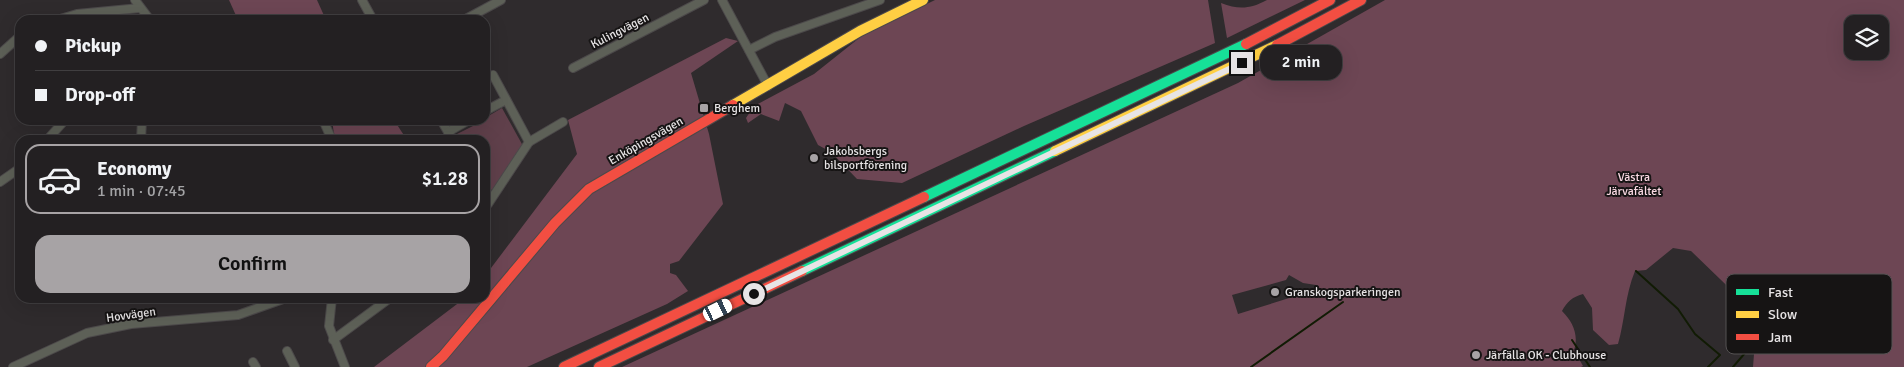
<!DOCTYPE html>
<html lang="en">
<head>
<meta charset="utf-8">
<style>
  :root { --surface:#232022; --page:#2f2d2f; --text:#f1f3f6; --muted:#a3a3a5; --line:#403e40; --accent:#a7a3a5 }
  body { margin:0; font-family:Signika,sans-serif; background:var(--page); color:var(--text); height:100vh; display:flex; flex-direction:column; font-size:19px; white-space:nowrap }
  * { box-sizing:border-box; margin:0 }
  p { font-size:16px; color:var(--muted) }
  .icon { flex:none; width:28px; height:28px; fill:none; stroke:currentColor; stroke-width:2; stroke-linecap:round; stroke-linejoin:round }
  .map { position:relative; flex:1; overflow:hidden }
  .drawer { position:absolute; left:15px; top:135px; width:475px; height:168px; display:flex; flex-direction:column; background:var(--surface); border-radius:15px; box-shadow:0 5px 20px #0002,0 0 0 1px var(--line) }
  .drawer>* { flex:none }
  .banner { position:absolute; left:15px; top:15px; width:475px; height:110px; border-radius:15px; box-shadow:0 5px 20px #0002,0 0 0 1px var(--line); display:grid; align-content:center; height:110px; padding:0 20px; background:var(--surface) }
  .fabs { position:absolute; left:1844px; top:15px; display:grid; gap:10px }
  .fabs a { display:grid; place-items:center; width:45px; height:45px; border-radius:10px; background:var(--surface); box-shadow:0 5px 20px #0002,0 0 0 1px var(--line); font-size:25px }
  .end { position:absolute; width:22px; height:22px; margin:-11px; border:6px solid #e7e4e5; background:#111; box-shadow:0 0 0 2px #111 }
  .from { border-radius:50% }
  .bubble { position:absolute; height:35px; border-radius:15px; background:var(--surface); box-shadow:0 5px 20px #0002,0 0 0 1px var(--line); font-size:16px; font-weight:600; line-height:35px; text-align:center }
  .car { position:absolute; width:15px; height:30px; margin:-15px -8px; border-radius:6px; box-shadow:0 0 4px 1px #0007; background:linear-gradient(#fff 24%,#345 0 40%,#fff 0 76%,#345 0 86%,#fff 0) }
  .banner b { display:flex; align-items:center; gap:18px; height:48px; font-size:19px }
  .banner b+b { border-top:1px solid var(--line) }
  .banner i { width:12px; height:12px; background:var(--text) }
  ul { padding:9px 0 0; list-style:none }
  li { display:flex; align-items:center; gap:15px; height:70px; margin:0 10px 8px; padding:0 10px; border:2px solid transparent; border-radius:15px }
  li div { flex:1 }
  li b { display:block; font-size:19px }
  li em { font-style:normal; font-weight:600 }
  li.active { border-color:var(--accent) }
  li>.icon { width:45px; height:45px; stroke-width:1.5 }
  .primary-button { display:flex; gap:10px; margin-top:auto; padding:10px 20px }
  .primary-button a { flex:1; height:58px; border-radius:15px; background:var(--accent); color:#111; font-size:20px; font-weight:600; line-height:58px; text-align:center }
  .map>svg:first-child { display:block }
  .green { fill:#60404b }
  .forest { fill:#6d4654; fill-rule:evenodd }
  .lines { fill:none; stroke-linecap:round; stroke-linejoin:round }
  .stream { stroke:#111b04; stroke-width:2 }
  .street-casing { stroke:#4c494a; stroke-width:10 }
  .fast-casing { stroke:#4c494a; stroke-width:12 }
  .slow-casing { stroke:#4c494a; stroke-width:12 }
  .jam-casing { stroke:#4c494a; stroke-width:12 }
  .street { stroke:#5d6057; stroke-width:8 }
  .fast { stroke:#16e098; stroke-width:10 }
  .slow { stroke:#ffcf43; stroke-width:10 }
  .jam { stroke:#f24e42; stroke-width:10 }
  .route { stroke:#e7e4e5; stroke-width:6 }
  .poi-dot { fill:#a7a3a5; stroke:#161414; stroke-width:2 }
  .labels { text-anchor:middle; dominant-baseline:central; stroke-width:4; stroke-linejoin:round; paint-order:stroke }
  .street-label { font-size:12px; fill:#e7e4e5; stroke:#161414 }
  .poi-label { font-size:12px; fill:#e7e4e5; stroke:#161414; text-anchor:start }
  .park-label { font-size:12px; fill:#fad9e3; stroke:#161414 }
  .key { fill:#161414; stroke:#555253; stroke-width:1 }
  .key-label { font-size:14px; fill:#e7e4e5 }
</style>
</head>
<body>
<div class="map">
<svg width="1904" height="367" viewBox="0 0 1904 367">
  <rect width="100%" height="100%" fill="#2f2b2d"/>
  <path class="green" d="M502 108 523 146 495 188 487 192 485 188V140H458L455 135 485 120V118Z"/>
  <g class="forest">
    <path d="M229 0H317L326 20H238Z"/>
    <path d="M935 0H1208L1215 43 1024 126 902 183 857 179 831 152 818 145 801 111 785 103 779 121 761 114 748 123 746 118 754 106 814 74 863 35Z"/>
    <path d="M1267 0H1305L1227 38 1221 3C1239 10 1250 9 1267 0Z"/>
    <path d="M1385 0H1904V367H1753L1754 354 1779 336 1691 251 1673 248 1646 270 1635 271C1625 295 1625 320 1618 344L1609 345 1593 330 1592 308 1583 294C1572 297 1567 302 1562 311 1573 322 1579 335 1574 350L1583 366 1581 367H622L1238 83ZM1852 24H1880V51H1852ZM1289 275 1303 283 1316 285 1318 289 1238 314 1232 295 1286 280Z"/>
    <path d="M726 38 738 41 691 73 709 134 723 204 679 261 670 264V273L676 275 688 291 667 304 527 367H374L465 298H485V269L488 272 577 154 568 120Z"/>
    <path d="M332 120H394L407 140H387L383 136H367L361 140H339L334 134Z"/>
  </g>
  <g class="lines">
    <g class="stream">
      <path d="M1636 271 1678 309 1695 334 1720 355 1708 367"/>
      <path d="M1572 340 1590 367"/>
      <path d="M1251 367 1343 302"/>
      <path d="M1733 367 1764 331"/>
    </g>
    <defs>
      <g id="street">
        <path d="M135 0 150 20"/>
        <path d="M362 0 373 20"/>
        <path d="M722 0 768 86"/>
        <path d="M57 20 77 14 140 8"/>
        <path d="M464 20 501 0"/>
        <path d="M749 50 775 37 880 0"/>
        <path d="M0 54 20 36"/>
        <path d="M573 68 704 0"/>
        <path d="M485 111 506 100"/>
        <path d="M323 120 332 140"/>
        <path d="M441 120 448 132"/>
        <path d="M47 140 65 120"/>
        <path d="M141 140 142 120"/>
        <path d="M453 140 448 132 469 120"/>
        <path d="M529 142 563 122"/>
        <path d="M0 182 20 168"/>
        <path d="M485 198 488 204 529 142 493 75"/>
        <path d="M332 298 329 326 345 367"/>
        <path d="M333 340 390 298"/>
        <path d="M287 351 295 367"/>
        <path d="M253 362 256 367"/>
        <path d="M13 367 87 333 131 324 238 315 286 298"/>
      </g>
      <g id="fast">
        <path d="M924 197 1246 44"/>
        <path d="M802 271 1055 151"/>
      </g>
      <g id="slow">
        <path d="M733 105 860 31 923 0"/>
        <path d="M1055 151 1277 45"/>
      </g>
      <g id="jam">
        <path d="M1246 44 1330 0"/>
        <path d="M1277 45 1361 0"/>
        <path d="M431 367 443 356 555 223 589 189 733 105"/>
        <path d="M564 367 924 197"/>
        <path d="M599 367 802 271"/>
      </g>
    </defs>
    <use href="#street" class="street-casing"/>
    <use href="#fast" class="fast-casing"/>
    <use href="#slow" class="slow-casing"/>
    <use href="#jam" class="jam-casing"/>
    <use href="#street" class="street"/>
    <use href="#fast" class="fast"/>
    <use href="#slow" class="slow"/>
    <use href="#jam" class="jam"/>
  </g>
  <g class="lines">
    <path class="route" d="M754 294 1242 63"/>
  </g>
  <g class="poi-dot">
    <rect x="699" y="103" width="10" height="10" rx="2.5"/>
    <circle cx="814" cy="158" r="5"/>
    <circle cx="1275" cy="292" r="5"/>
    <circle cx="1476" cy="355" r="5"/>
  </g>
  <g class="labels">
    <g class="street-label">
      <text transform="translate(620 31) rotate(-27)">Kulingvägen</text>
      <text transform="translate(646 141) rotate(-30)">Enköpingsvägen</text>
      <text transform="translate(131 315) rotate(-8)">Hovvägen</text>
    </g>
    <g class="poi-label">
      <text x="714" y="108">Berghem</text>
      <text x="824" y="151">Jakobsbergs<tspan x="824" dy="14">bilsportförening</tspan></text>
      <text x="1285" y="292">Granskogsparkeringen</text>
      <text x="1486" y="355">Järfälla OK - Clubhouse</text>
    </g>
    <g class="park-label">
      <text x="1634" y="177">Västra<tspan x="1634" dy="14">Järvafältet</tspan></text>
    </g>
  </g>
  <rect x="1726" y="274" width="166" height="80" rx="8" class="key"/>
  <rect x="1736" y="289" width="23" height="6" fill="#16e098"/>
  <rect x="1736" y="311" width="23" height="7" fill="#ffcf43"/>
  <rect x="1736" y="334" width="23" height="6" fill="#f24e42"/>
  <g class="key-label">
    <text x="1768" y="297">Fast</text>
    <text x="1768" y="319">Slow</text>
    <text x="1768" y="342">Jam</text>
  </g>
</svg>
<div class="fabs">
<a><svg class="icon" aria-label="layers" viewBox="0 0 24 24"><path d="M12 4l9 5-9 5-9-5zM3 14l9 5 9-5"/></svg></a>
</div>
<i class="end from" style="left:754px;top:294px"></i>
<i class="end" style="left:1242px;top:63px"></i>
<div class="bubble" style="left:1260px;top:45px;width:82px">2 min</div>
<i class="car" style="left:718px;top:310px;rotate:64deg"></i>
<div class="banner">
<b><i class="from"></i>Pickup</b>
<b><i></i>Drop-off</b>
</div>
<section class="drawer">
<ul>
<li class="active"><svg class="icon" aria-label="car" viewBox="0 0 24 24"><path d="M5 17H2v-5l4-1 3-4h7l3 4 3 1v5h-3M9 17h6M6 11h13"/><circle cx="7" cy="17" r="2"/><circle cx="17" cy="17" r="2"/></svg><div><b>Economy</b><p>1 min · 07:45</p></div><em>$1.28</em></li>
</ul>
<div class="primary-button"><a>Confirm</a></div>
</section>
</div>
</body>
</html>
